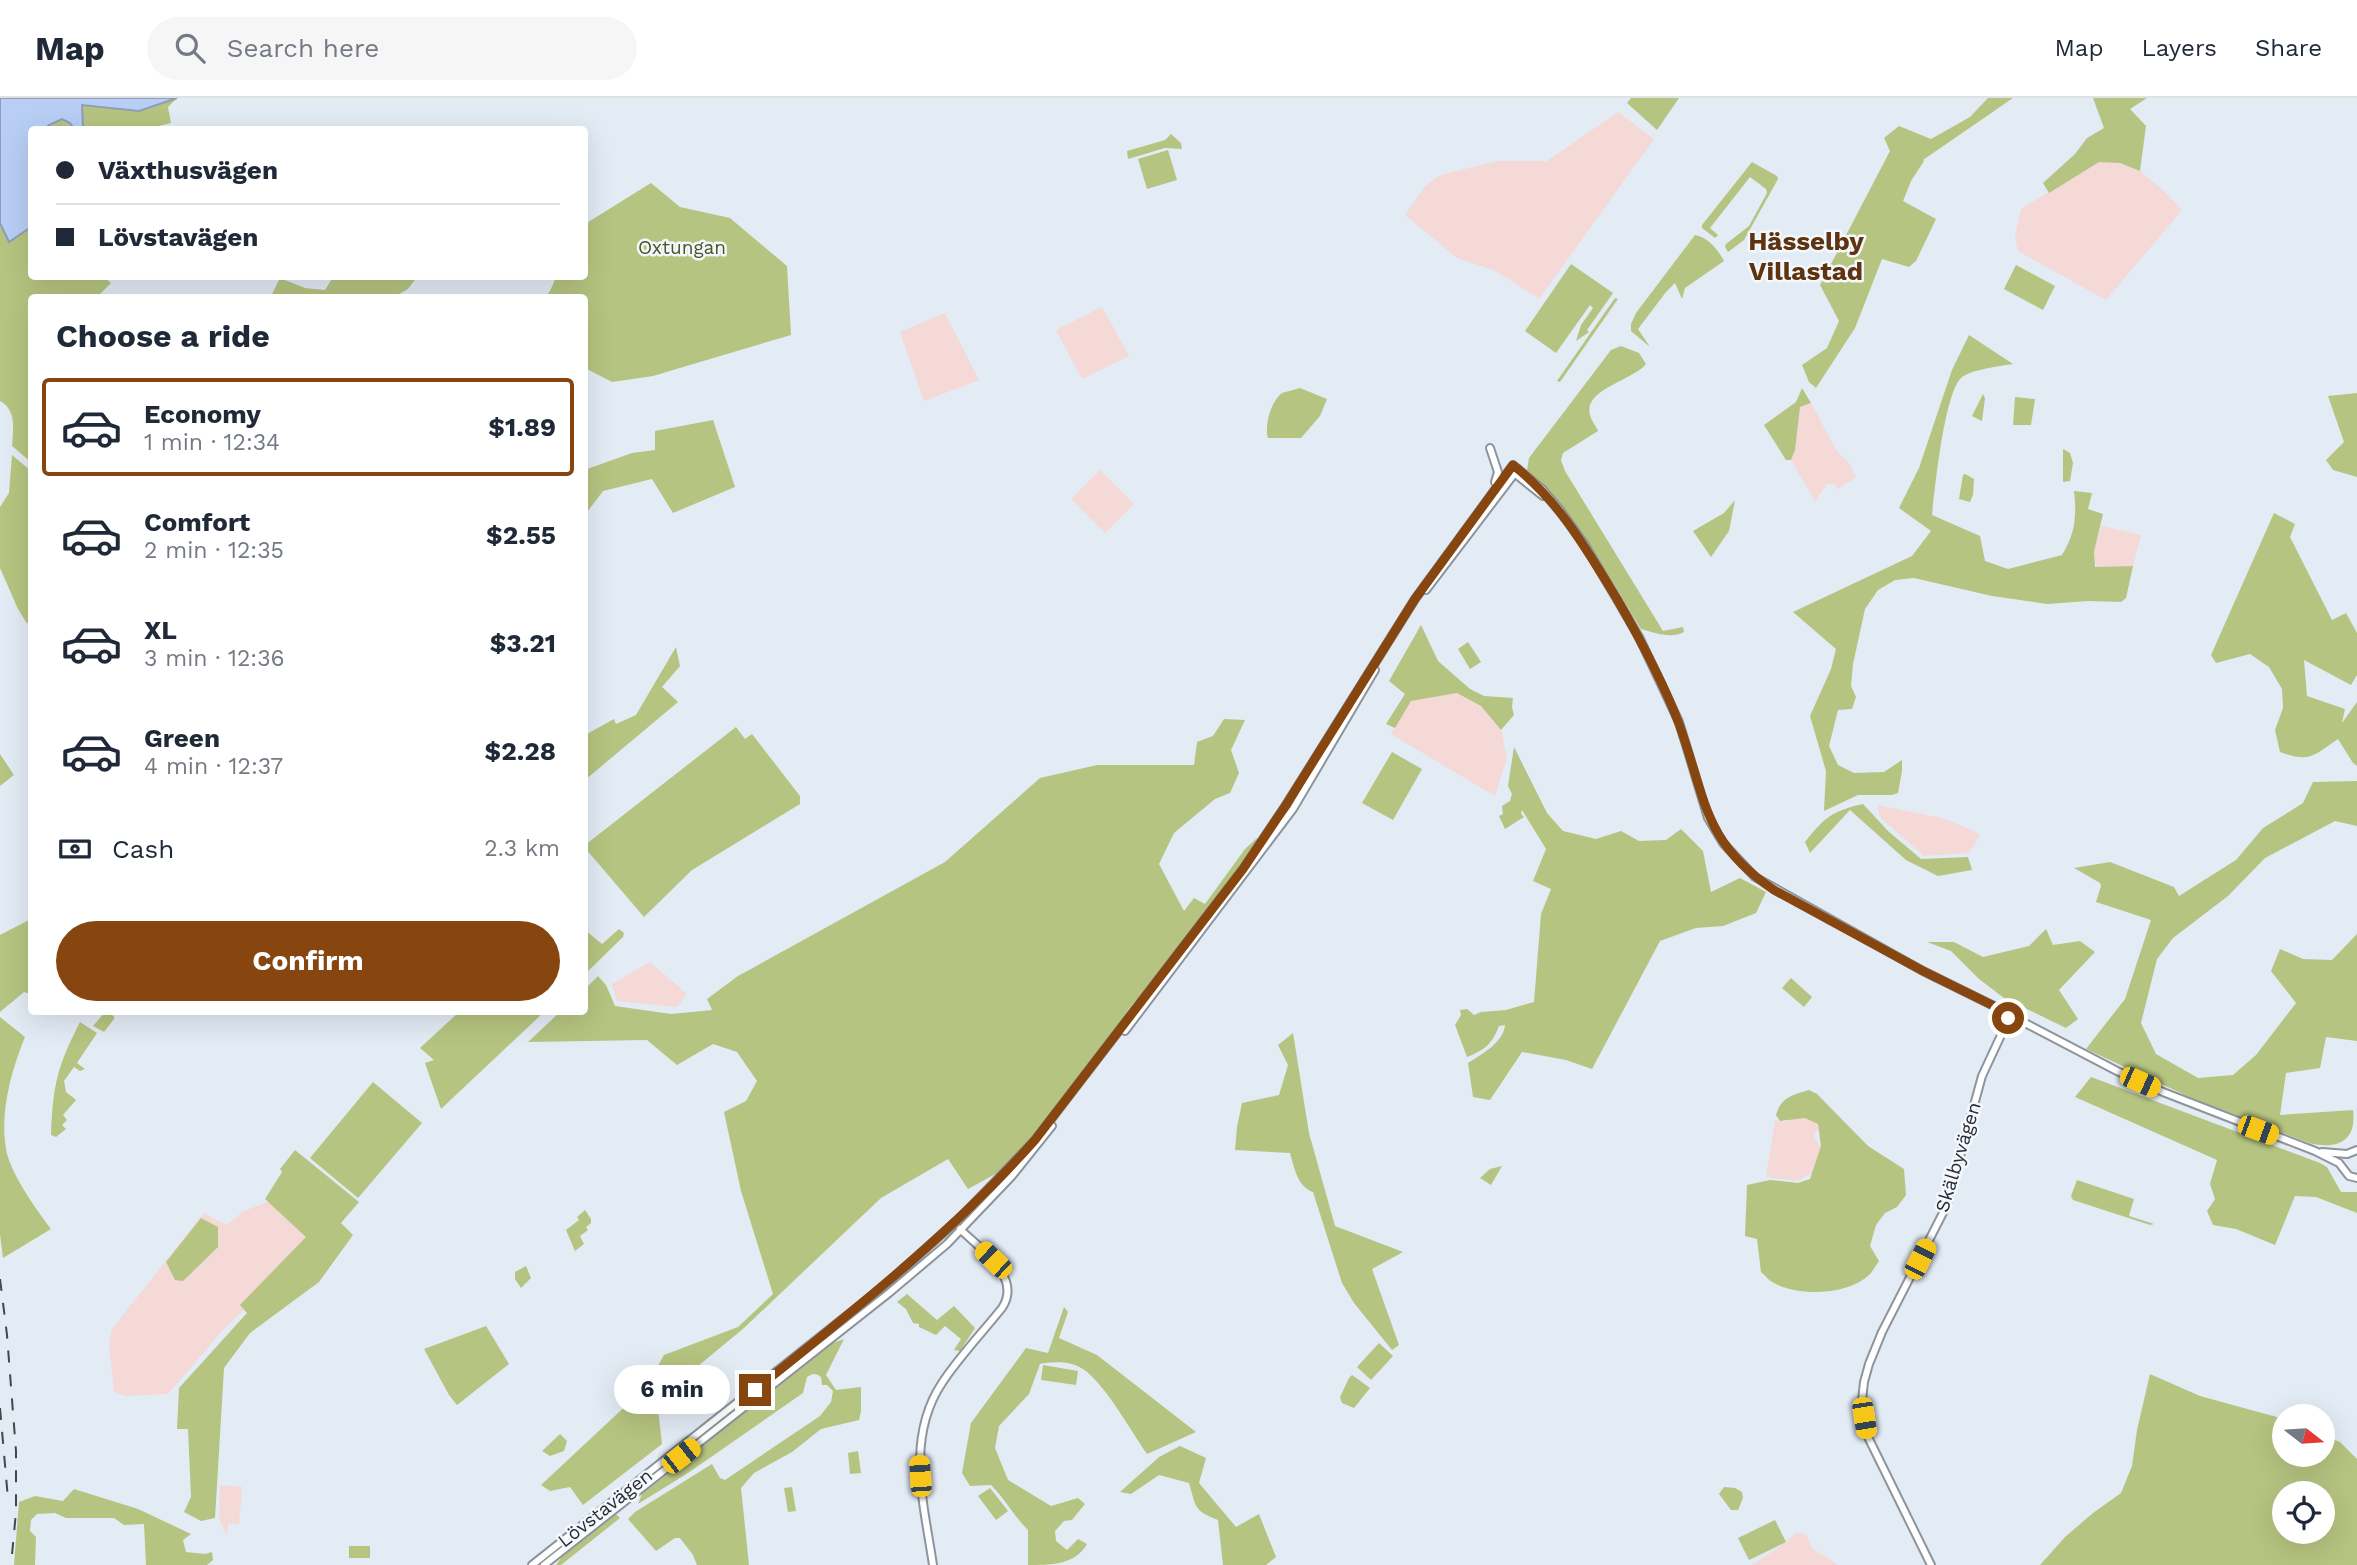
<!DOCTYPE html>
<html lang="en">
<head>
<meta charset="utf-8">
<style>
  :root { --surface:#fff; --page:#f6f6f7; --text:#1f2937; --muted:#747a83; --line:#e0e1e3; --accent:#87460f }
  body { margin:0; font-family:"Work Sans",sans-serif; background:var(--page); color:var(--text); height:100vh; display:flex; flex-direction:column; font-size:26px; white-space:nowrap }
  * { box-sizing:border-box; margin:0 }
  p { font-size:23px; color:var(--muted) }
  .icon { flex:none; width:38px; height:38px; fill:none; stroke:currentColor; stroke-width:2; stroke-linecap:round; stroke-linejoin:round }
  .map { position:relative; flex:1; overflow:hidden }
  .side { position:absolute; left:28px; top:196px; width:560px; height:721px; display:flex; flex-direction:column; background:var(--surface); border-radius:7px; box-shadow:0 7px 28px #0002 }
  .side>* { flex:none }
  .banner { position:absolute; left:28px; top:28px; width:560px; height:154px; border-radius:7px; box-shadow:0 7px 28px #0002; display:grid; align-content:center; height:154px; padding:0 28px; background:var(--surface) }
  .needle { width:46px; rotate:107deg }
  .fabs { position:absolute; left:2272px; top:1306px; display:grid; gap:14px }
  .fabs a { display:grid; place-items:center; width:63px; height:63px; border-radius:50%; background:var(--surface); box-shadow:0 7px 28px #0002; font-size:35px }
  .end { position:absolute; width:32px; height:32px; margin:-16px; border:9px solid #87460f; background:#fff; box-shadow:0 0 0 4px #fff }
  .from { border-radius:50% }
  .bubble { position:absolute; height:49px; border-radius:24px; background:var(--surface); box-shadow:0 7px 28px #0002; font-size:23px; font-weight:700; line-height:49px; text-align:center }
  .car { position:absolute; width:21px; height:42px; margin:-21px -10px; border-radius:9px; box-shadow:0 0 5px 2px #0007; background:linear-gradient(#f5c518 24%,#345 0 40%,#f5c518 0 76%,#345 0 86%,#f5c518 0) }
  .banner b { display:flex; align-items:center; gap:24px; height:66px; font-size:26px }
  .banner b+b { border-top:2px solid var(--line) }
  .banner i { width:18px; height:18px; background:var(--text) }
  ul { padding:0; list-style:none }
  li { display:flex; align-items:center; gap:21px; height:98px; margin:0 14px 10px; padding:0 14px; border:4px solid transparent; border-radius:7px }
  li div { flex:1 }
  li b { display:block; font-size:26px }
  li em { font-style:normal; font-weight:700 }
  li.active { border-color:var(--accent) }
  li>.icon { width:63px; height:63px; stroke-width:1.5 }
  h2 { padding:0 28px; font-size:32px; line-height:84px }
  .pay { display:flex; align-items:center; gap:18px; height:77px; padding:0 28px; font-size:26px }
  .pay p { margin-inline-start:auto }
  .primary-button { display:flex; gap:14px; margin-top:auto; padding:14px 28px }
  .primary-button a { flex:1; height:80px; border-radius:42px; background:var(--accent); color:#fff; font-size:28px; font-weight:700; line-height:80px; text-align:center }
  header { display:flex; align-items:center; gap:42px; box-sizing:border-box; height:98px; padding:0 35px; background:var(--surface); border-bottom:2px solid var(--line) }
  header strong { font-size:33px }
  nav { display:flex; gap:38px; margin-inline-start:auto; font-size:24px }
  .search { width:490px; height:63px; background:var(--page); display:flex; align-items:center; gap:18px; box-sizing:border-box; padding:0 24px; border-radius:38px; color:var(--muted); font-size:26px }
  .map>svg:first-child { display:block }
  .education { fill:#f4d9d6 }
  .green { fill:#b6c481; fill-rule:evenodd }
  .water { fill:#b8cef5; stroke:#8d9dba; stroke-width:2 }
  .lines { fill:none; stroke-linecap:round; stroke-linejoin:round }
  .tertiary-casing { stroke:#8d949d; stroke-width:10 }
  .tertiary { stroke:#fff; stroke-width:6 }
  .rail { stroke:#43474c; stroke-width:2; stroke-dasharray:12 12; stroke-linecap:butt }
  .route { stroke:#87460f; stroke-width:9 }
  .labels { text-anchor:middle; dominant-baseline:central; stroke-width:5; stroke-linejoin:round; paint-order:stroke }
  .park-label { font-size:19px; fill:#4c561f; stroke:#f3f8fe }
  .street-label { font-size:19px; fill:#292c30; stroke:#f3f8fe }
  .district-label { font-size:26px; font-weight:bold; fill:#60330f; stroke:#f3f8fe }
</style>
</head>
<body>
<header>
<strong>Map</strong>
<div class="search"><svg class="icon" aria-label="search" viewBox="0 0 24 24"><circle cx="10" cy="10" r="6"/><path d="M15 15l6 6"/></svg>Search here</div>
<nav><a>Map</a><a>Layers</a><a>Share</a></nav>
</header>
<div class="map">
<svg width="2357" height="1467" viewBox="0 0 2357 1467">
  <rect width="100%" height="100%" fill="#e3ebf5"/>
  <g class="education">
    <path d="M1618 14 1654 41 1539 201 1496 173 1457 160 1405 117 1425 88 1440 77 1498 63H1547Z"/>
    <path d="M2099 63 2120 65 2140 73 2164 93 2182 112 2106 202 2018 153 2015 139 2021 111Z"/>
    <path d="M1102 209 1129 258 1082 281 1056 232Z"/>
    <path d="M945 215 979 282 924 303 900 234Z"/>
    <path d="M1811 305 1836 352 1849 365 1856 379 1838 391 1834 386H1827L1815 403 1791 362 1795 352 1800 309Z"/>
    <path d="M1100 372 1134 406 1105 435 1071 401Z"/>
    <path d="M2101 428 2141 437 2133 468 2096 469 2094 454Z"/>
    <path d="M1457 595 1481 608 1501 632 1507 660 1495 698 1391 636 1411 603Z"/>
    <path d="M1877 707 1946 721 1980 736 1976 745 1968 755 1924 758 1880 719Z"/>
    <path d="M650 864 687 896 677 909 617 903 612 886Z"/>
    <path d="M1811 1009 1826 1021 1815 1035 1814 1041 1826 1053 1829 1065 1798 1083 1766 1079 1775 1022 1785 1024Z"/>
    <path d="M270 1103 316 1141 222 1233 168 1296 124 1298 114 1293 109 1247 112 1231 204 1115 226 1127 244 1113Z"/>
    <path d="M220 1387 242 1389 239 1426 228 1425 227 1436 225 1435 219 1420Z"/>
    <path d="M1795 1435H1803L1807 1438 1812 1450 1838 1467H1752L1786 1444Z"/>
  </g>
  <g class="green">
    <path d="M177 0 168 9 171 25 146 31H83L82 7 139 13Z"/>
    <path d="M1631 0H1679L1657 32 1627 5Z"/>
    <path d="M1988 0H2013L1923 62 1924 63 1911 83 1903 103 1936 121 1916 163 1909 169 1882 161 1855 230 1816 290 1809 284 1802 267 1827 250 1839 223 1820 187 1890 53 1884 40 1899 28 1931 41 1970 19Z"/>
    <path d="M2093 0H2147L2130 11 2146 28 2140 73 2120 65 2099 64 2049 95 2043 85 2075 56 2087 40 2104 30Z"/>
    <path d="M62 21 70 25 74 31 44 32 49 27Z"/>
    <path d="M1171 36 1181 45 1182 51 1165 50 1128 61 1127 53 1165 42Z"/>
    <path d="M1168 52 1177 82 1147 91 1138 61Z"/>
    <path d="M1752 64 1777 78 1778 81 1744 142 1728 154 1725 149 1726 146 1749 128 1767 95 1766 91 1750 79 1710 130 1718 137 1715 140 1702 130V127Z"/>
    <path d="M651 85 680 109 730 120 787 168 791 237 653 278 612 284 585 270 584 200 545 199 550 193 556 179 584 178 585 126Z"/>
    <path d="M0 125 9 143 31 129 32 178 104 179 111 185 97 199 32 200 31 364 12 348C13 332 17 312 0 303Z"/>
    <path d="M1695 137C1707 139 1718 151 1724 163L1685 190 1682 201 1675 185 1666 194 1638 231 1650 249 1631 233V226L1636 215Z"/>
    <path d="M1571 166 1613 195 1587 232 1589 234 1576 243 1581 227 1593 210 1590 207 1556 255 1525 233Z"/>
    <path d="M2016 167 2055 188 2043 212 2004 191Z"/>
    <path d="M333 179V178L417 179 408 191 394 199 274 200 271 198 280 180 305 190 325 192Z"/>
    <path d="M1615 200 1618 201 1560 284 1557 283Z"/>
    <path d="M1969 237 2013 266C2000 268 1969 272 1961 280 1944 297 1935 390 1932 417L1980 438 1985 463 2008 471 2062 457C2075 436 2077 418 2074 393L2092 395 2088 411 2103 416 2094 454 2095 469 2133 468 2126 500 2121 504 2088 503 2047 506 1992 498 1914 480 1895 482 1878 492 1865 511 1853 566 1851 588 1856 599 1852 611 1838 612 1829 648 1838 667 1854 675 1884 674 1902 662V673L1898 695 1892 697H1858L1824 713 1826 673 1810 618 1831 571 1836 551 1793 514 1912 458 1931 433 1899 410 1919 370 1952 272Z"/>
    <path d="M1621 248 1639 255 1646 266C1632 283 1583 291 1590 317 1591 322 1596 328 1598 333L1563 355 1561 362 1565 373 1663 533 1683 529 1684 534C1671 541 1655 535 1641 531 1616 491 1593 449 1565 411 1554 396 1537 387 1527 372L1529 360 1611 252Z"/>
    <path d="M1300 290 1327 301 1320 318 1301 340H1268C1264 328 1271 303 1282 295 1287 293 1295 292 1300 290Z"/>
    <path d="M1802 290 1811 305 1800 309 1795 352 1791 362H1786L1764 327 1796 304Z"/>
    <path d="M2357 295V379L2333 372 2326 362 2344 344 2328 298Z"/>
    <path d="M1983 296 1985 300 1982 323 1972 318Z"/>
    <path d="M2015 299 2035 301 2031 327H2013Z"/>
    <path d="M713 322 735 389 673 415 652 381 603 393 585 417V374L587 371 632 355 655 352V333Z"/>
    <path d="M2063 351 2070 355 2073 365 2070 383 2063 384Z"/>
    <path d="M12 357 31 373V528L26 524 18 511 0 470V409L9 395Z"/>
    <path d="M1965 376 1974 381 1973 397 1970 404 1959 401 1963 377Z"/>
    <path d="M1735 402 1729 433 1711 459 1693 433 1724 415Z"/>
    <path d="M2274 415 2295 426 2290 439 2332 522 2346 515 2357 535V577L2351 587 2304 562 2307 598 2345 611 2342 625 2357 604V668L2353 665 2338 641C2313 658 2310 665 2280 654L2275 632 2283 610 2282 591 2269 569 2250 556 2216 565 2211 557Z"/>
    <path d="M1421 527 1438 563 1470 591 1484 598 1513 600 1512 609 1514 617 1501 632 1481 608 1457 595 1411 603 1395 630 1386 626 1405 596 1389 583Z"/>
    <path d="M1468 544 1481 564 1470 571 1458 551Z"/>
    <path d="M676 549 680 568 662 589 678 604 585 682V637L614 621 616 626 636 617Z"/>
    <path d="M1224 621 1245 622 1231 652 1239 675 1230 695 1215 701 1174 735 1159 766 1184 813 1194 800 1205 806 1245 751 1257 740 1256 749 1146 895C1132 902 1124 918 1117 932L1033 1040 999 1074 968 1091 948 1061 881 1100 744 1230 657 1302 662 1346 583 1407 570 1389 550 1393 541 1387 647 1288 664 1257 738 1229 773 1196 741 1093 724 1014 746 1003 757 983 737 954 713 946 677 967 647 942 528 944 560 914H584L585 891 598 878 606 887 615 908 671 916 712 912 707 901 738 878 945 764 1040 680 1097 667H1194L1197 644 1213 638Z"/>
    <path d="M736 629 745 641 752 636 800 698V706L692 772 644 819 585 750V747Z"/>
    <path d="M1514 649 1547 715 1563 733 1596 741 1621 733 1639 743 1666 742 1681 731 1703 753 1711 794 1740 780 1766 794 1756 815 1723 828 1696 830 1660 843 1592 971 1566 962 1522 954 1490 1002 1473 999 1468 965C1482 956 1503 945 1505 927L1499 928C1492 946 1485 952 1467 959L1455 927 1461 917 1460 912 1467 911 1474 917 1481 914 1506 912 1534 904 1541 816 1551 791 1533 783 1546 751 1522 712 1521 716 1524 719 1505 731 1499 718 1503 716 1502 708 1510 703 1512 696 1508 688Z"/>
    <path d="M1392 654 1422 671 1393 722 1362 705Z"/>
    <path d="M0 656 14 677 0 688Z"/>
    <path d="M2357 683V728L2335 723 2265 760 2228 798 2173 840 2157 861 2141 925 2156 956 2198 980 2233 977 2256 957 2296 905 2271 873 2280 851 2303 861 2332 862 2357 836V943L2326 939 2320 970 2286 975 2280 1017 2353 1012C2357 1045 2336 1050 2312 1046L2198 1003 2086 951 2125 901 2151 822 2096 804 2101 788 2100 785 2074 770 2110 764 2174 789 2179 798 2236 762 2263 730 2303 705 2313 684Z"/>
    <path d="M1863 706 1888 733 1921 761 1968 759 1972 772 1938 778 1906 762 1850 712 1810 755 1805 744C1825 719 1832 713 1863 706Z"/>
    <path d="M31 821V896L24 894 0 914V837Z"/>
    <path d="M619 831 624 835 623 839 585 876V832L602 846Z"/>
    <path d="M2046 831 2053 847 2080 843 2095 854 2059 892 2078 921 2066 930 2004 900 1979 881 1951 853 1927 844H1954L1983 859 2029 848Z"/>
    <path d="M1791 880 1812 899 1804 909 1782 890Z"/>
    <path d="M105 914 114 918V921L104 934 93 928Z"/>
    <path d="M459 914H544L441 1011 425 965 434 962 420 950Z"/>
    <path d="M0 919 25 939C11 974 0 1013 6 1051 10 1075 36 1111 51 1131L3 1160 0 1136Z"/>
    <path d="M80 924 97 935 77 965 85 971 80 973 74 969 64 983 66 994 76 1002 63 1017 67 1022 62 1027 66 1031 56 1039 51 1037C53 987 57 969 80 924Z"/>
    <path d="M1293 935 1309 1035 1335 1128 1403 1154 1372 1171 1399 1247 1392 1252 1354 1205 1342 1185 1313 1094C1298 1089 1294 1070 1290 1055L1235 1052 1237 1029 1242 1005 1279 997 1288 967 1278 947Z"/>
    <path d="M2091 979 2320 1065 2327 1069 2341 1094H2357V1115L2316 1099 2295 1098 2275 1147 2236 1131 2213 1127 2207 1113 2215 1101 2210 1086 2217 1062 2075 999Z"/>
    <path d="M373 984 422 1025 358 1100 310 1060Z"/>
    <path d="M1809 992 1817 996 1868 1048 1904 1071 1906 1097 1897 1109 1885 1115 1876 1127 1870 1148 1879 1163C1876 1167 1873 1173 1869 1177 1848 1197 1799 1199 1774 1185 1769 1183 1765 1177 1761 1174L1757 1141 1745 1138 1747 1087 1770 1082 1798 1085 1810 1081 1821 1048 1818 1026 1805 1020 1780 1023 1776 1017C1781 999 1793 997 1809 992Z"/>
    <path d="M295 1052 359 1104 341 1125 353 1137 319 1184 250 1235 224 1270 215 1420 201 1423 184 1414 191 1399 188 1331H177L179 1290 247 1215 240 1207 306 1139 265 1101 282 1074 280 1071Z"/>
    <path d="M1502 1068 1491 1087 1480 1080 1490 1071Z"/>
    <path d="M2077 1082 2134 1101 2129 1118 2154 1126 2150 1127 2073 1102 2071 1098Z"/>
    <path d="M585 1112 591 1121V1125L586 1129 588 1132 580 1138 584 1146 575 1153 566 1132 579 1122 577 1119Z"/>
    <path d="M201 1120 218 1129V1149L183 1183 175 1182 166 1164Z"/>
    <path d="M526 1168 531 1180 521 1190 515 1181V1174Z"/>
    <path d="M907 1196 937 1222 954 1208 975 1230 960 1253 954 1252 961 1241 945 1228 936 1237 919 1229V1226L913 1225 906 1211 897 1204Z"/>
    <path d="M1064 1209 1068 1214 1059 1240 1097 1257 1196 1334 1147 1356C1130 1332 1106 1287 1083 1271 1072 1263 1053 1263 1040 1266L1029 1296 999 1328 995 1350 1008 1382 1051 1408 1078 1400 1085 1406 1072 1422 1064 1423 1055 1433 1056 1443 1067 1452 1078 1441 1087 1446C1075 1467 1051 1467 1028 1467V1432C1014 1418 1005 1401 991 1387L970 1388 962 1375 971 1325 1026 1250 1048 1255Z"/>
    <path d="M486 1228 509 1266 457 1307 449 1297 424 1251Z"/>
    <path d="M844 1241 826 1277 836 1292 861 1289V1313L859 1322 821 1331 792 1354 754 1375 741 1390 749 1467H697L693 1457 680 1440H675L656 1453 628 1421 635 1414 712 1366 720 1380 725 1382 820 1318 831 1304 833 1293 827 1287H822L821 1279C816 1275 813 1275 807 1279L803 1295 688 1375 638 1406 642 1396 830 1246Z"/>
    <path d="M1379 1245 1393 1258 1371 1282 1357 1269Z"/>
    <path d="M1043 1267 1078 1273 1076 1287 1041 1282Z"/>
    <path d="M2150 1276 2200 1298 2284 1321V1356H2322V1337L2340 1344 2357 1361V1467H2040L2065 1439 2093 1415 2121 1395 2132 1368 2137 1332ZM2284 1395H2322V1433H2284Z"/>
    <path d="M1352 1277 1370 1290 1354 1310 1342 1305 1340 1299 1349 1280Z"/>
    <path d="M560 1336 567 1343 564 1353 550 1358 542 1353Z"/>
    <path d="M1180 1348 1206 1360 1199 1385 1236 1429 1259 1416 1276 1459 1266 1467H1223L1218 1422C1194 1413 1196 1409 1189 1385L1159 1377 1131 1396 1120 1394 1159 1359Z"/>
    <path d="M858 1353 861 1375 850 1376 848 1355Z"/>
    <path d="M792 1389 796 1413 788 1414 784 1390Z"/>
    <path d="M1724 1389 1735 1390 1742 1394 1743 1400 1738 1412H1731L1719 1396Z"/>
    <path d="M990 1390 1008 1413 996 1422 978 1398Z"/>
    <path d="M74 1391 138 1411 191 1436 183 1442 186 1454 205 1456 212 1454 213 1462 207 1467H146L144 1426 124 1427 114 1420H66L55 1415 37 1416 31 1422 30 1433 36 1439 35 1467H14L19 1404 35 1398 63 1403Z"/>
    <path d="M616 1416 620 1420 561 1467H556L563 1457Z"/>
    <path d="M1775 1422 1786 1444 1749 1462 1738 1440Z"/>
    <rect x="349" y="1448" width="21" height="12"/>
  </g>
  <path class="water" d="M0 0H177L139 13 82 7 83 31H74L70 25 62 21 49 27 44 31 32 32 29 62 32 70 31 129 9 144 0 125Z"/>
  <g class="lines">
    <defs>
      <g id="tertiary">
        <path d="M1490 350 1498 374 1495 384"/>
        <path d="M1513 374 1543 398"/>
        <path d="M1426 492 1518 371"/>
        <path d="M1125 933 1293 711 1375 572"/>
        <path d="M2322 1054 2347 1056 2357 1052"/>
        <path d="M532 1467 883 1189 963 1117 1035 1042 1243 771 1286 707 1415 501 1513 367 1542 391 1560 412 1585 447 1639 539 1679 624 1708 720 1723 745 1755 779 1923 873 1996 909 2009 920 2025 925 2117 973 2163 994 2315 1053 2339 1065 2349 1078 2357 1080"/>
        <path d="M544 1467 889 1195 947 1146 1012 1078 1052 1028"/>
        <path d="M933 1467C924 1406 905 1341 942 1285 959 1259 982 1235 1002 1210 1023 1179 979 1150 960 1131"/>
        <path d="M1931 1467 1866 1335 1862 1302 1864 1284 1869 1266 1882 1234 1946 1109 1982 978 2009 920"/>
      </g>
    </defs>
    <use href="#tertiary" class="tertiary-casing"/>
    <use href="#tertiary" class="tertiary"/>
    <g class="rail">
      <path d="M0 1181 7 1237 16 1353V1414L11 1467"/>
      <path d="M0 1310 8 1401"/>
    </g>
  </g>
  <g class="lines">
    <path class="route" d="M755 1292C853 1213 951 1136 1035 1042L1243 771 1286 707 1415 501 1513 367C1559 403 1587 452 1617 501 1640 541 1663 583 1679 626 1706 699 1702 744 1774 792L1923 873 1996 909 2008 920"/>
  </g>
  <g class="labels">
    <g class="park-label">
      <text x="682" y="149">Oxtungan</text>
    </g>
    <g class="street-label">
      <text transform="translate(1958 1059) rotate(-73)">Skälbyvägen</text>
      <text transform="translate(605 1410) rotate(-38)">Lövstavägen</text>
    </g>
    <g class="district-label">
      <text x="1806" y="143">Hässelby<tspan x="1806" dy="30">Villastad</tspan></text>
    </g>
  </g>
</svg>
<div class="fabs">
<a><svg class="needle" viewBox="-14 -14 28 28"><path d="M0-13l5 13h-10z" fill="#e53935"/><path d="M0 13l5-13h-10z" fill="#747a83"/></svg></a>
<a><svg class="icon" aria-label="locate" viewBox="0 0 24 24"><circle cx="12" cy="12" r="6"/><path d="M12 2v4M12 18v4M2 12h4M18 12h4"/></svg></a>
</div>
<i class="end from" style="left:2008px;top:920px"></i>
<i class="end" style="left:755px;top:1292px"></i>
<div class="bubble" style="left:614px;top:1267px;width:116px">6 min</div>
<i class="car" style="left:2140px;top:984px;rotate:114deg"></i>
<i class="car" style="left:2258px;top:1032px;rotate:110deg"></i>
<i class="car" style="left:1920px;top:1161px;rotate:27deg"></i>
<i class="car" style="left:993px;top:1162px;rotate:314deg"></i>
<i class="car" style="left:1864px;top:1320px;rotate:171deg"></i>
<i class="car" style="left:681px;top:1358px;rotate:52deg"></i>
<i class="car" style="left:920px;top:1378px;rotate:356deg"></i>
<div class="banner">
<b><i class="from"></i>Växthusvägen</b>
<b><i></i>Lövstavägen</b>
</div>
<section class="side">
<h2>Choose a ride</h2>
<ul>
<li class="active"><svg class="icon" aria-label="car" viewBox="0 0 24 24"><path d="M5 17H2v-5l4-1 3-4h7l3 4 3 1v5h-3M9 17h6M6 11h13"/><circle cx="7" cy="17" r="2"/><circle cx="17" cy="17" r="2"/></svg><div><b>Economy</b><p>1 min · 12:34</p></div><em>$1.89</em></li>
<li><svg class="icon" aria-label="car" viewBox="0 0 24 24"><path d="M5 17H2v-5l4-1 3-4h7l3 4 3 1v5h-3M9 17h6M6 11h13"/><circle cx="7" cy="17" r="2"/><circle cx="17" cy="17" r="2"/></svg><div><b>Comfort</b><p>2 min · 12:35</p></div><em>$2.55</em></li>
<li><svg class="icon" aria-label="car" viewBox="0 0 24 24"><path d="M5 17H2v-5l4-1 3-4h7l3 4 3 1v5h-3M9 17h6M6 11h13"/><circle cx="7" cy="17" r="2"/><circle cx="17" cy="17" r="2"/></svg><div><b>XL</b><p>3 min · 12:36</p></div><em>$3.21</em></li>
<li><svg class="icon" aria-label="car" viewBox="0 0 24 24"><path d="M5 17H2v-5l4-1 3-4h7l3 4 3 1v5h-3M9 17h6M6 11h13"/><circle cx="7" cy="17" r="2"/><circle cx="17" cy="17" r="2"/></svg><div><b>Green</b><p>4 min · 12:37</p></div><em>$2.28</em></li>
</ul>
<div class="pay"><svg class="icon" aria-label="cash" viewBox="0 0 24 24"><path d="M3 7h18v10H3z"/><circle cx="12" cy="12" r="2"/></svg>Cash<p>2.3 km</p></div>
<div class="primary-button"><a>Confirm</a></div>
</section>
</div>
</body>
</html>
